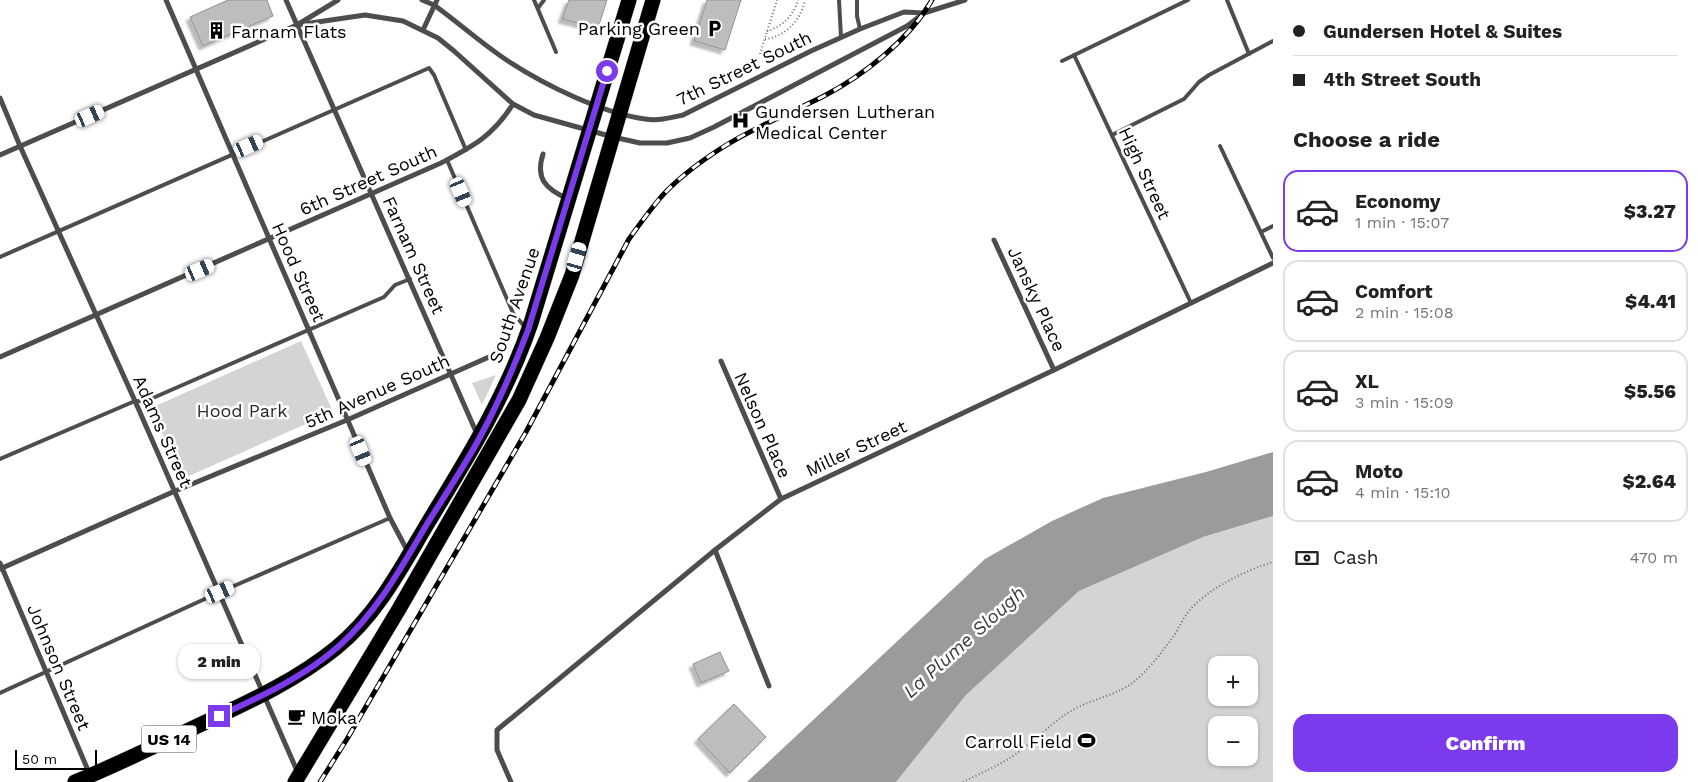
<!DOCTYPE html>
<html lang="en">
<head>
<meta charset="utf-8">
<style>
  :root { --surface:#fff; --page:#f2f2f2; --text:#222; --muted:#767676; --line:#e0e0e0; --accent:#7c3aed }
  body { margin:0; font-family:"Work Sans",sans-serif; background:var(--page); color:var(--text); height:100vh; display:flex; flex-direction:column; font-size:19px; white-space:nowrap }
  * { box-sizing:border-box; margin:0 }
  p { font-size:16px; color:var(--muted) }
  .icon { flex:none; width:28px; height:28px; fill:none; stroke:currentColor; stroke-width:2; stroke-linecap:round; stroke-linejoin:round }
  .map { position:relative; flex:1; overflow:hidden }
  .side { display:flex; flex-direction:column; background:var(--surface); width:425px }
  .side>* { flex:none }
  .top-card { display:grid; align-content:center; height:110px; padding:0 20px; background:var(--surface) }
  .buttons { position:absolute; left:1208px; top:656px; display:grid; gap:10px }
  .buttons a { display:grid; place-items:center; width:50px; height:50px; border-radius:10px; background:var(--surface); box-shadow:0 1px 4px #0004; font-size:25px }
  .scale { position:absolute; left:15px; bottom:12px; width:82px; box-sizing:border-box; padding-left:5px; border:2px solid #000; border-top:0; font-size:14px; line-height:18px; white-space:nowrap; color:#000; -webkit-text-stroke:4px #fff; paint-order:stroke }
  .end { position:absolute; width:22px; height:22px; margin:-11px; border:6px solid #7c3aed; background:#fff; box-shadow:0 0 0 2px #fff }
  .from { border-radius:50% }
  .bubble { position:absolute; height:35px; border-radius:15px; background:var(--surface); box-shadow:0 1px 4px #0004; font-size:16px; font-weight:800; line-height:35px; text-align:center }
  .car { position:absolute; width:15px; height:30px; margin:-15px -8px; border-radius:6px; box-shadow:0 0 4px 1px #0007; background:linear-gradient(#fff 24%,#345 0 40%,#fff 0 76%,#345 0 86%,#fff 0) }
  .top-card b { display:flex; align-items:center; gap:18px; height:48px; font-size:19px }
  .top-card b+b { border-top:1px solid var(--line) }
  .top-card i { width:12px; height:12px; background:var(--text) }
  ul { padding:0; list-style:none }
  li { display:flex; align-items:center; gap:15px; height:82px; margin:0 10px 8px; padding:0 10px; border:2px solid var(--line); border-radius:15px }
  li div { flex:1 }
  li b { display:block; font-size:19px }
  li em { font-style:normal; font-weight:800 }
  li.selected { border-color:var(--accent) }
  li>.icon { width:45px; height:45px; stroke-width:1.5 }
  h2 { padding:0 20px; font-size:22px; line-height:60px }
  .pay { display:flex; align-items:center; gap:12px; height:55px; padding:0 20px; font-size:19px }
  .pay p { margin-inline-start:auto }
  .primary-button { display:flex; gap:10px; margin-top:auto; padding:10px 20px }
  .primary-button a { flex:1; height:58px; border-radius:15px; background:var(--accent); color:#fff; font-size:20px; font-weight:800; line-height:58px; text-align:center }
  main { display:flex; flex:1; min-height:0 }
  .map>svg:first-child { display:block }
  .green { fill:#d4d4d4; fill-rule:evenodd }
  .water { fill:#9b9b9b }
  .building { fill:#bdbdbd; stroke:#919191; filter:url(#shadow) }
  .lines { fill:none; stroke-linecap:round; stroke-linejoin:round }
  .highway-casing { stroke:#dbdbdb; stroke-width:16 }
  .path { stroke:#6f6f6f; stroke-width:2; stroke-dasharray:1 2.5; stroke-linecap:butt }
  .lane { stroke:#4d4d4d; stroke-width:4 }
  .street { stroke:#4d4d4d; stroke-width:5 }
  .highway { stroke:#000; stroke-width:15 }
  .rail-casing { stroke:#000; stroke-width:5 }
  .rail { stroke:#fff; stroke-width:3; stroke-dasharray:9; stroke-linecap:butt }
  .route { stroke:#7c3aed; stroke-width:6 }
  .labels { text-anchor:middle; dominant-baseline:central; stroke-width:5; stroke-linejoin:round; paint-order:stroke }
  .shield { fill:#fff; stroke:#4c4c4c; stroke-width:1 }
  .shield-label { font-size:16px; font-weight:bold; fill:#000 }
  .poi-label { font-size:18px; fill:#000; stroke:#fff; text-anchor:start }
  .street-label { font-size:18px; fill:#000; stroke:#fff }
  .park-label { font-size:18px; fill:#2b2b2b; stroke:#fff }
  .water-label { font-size:19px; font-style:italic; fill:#3c3c3c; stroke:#fff }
</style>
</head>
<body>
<main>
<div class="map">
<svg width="1273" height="782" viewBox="0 0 1273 782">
  <defs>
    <filter id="shadow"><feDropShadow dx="-4" dy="4" stdDeviation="1" flood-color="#0004"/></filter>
  </defs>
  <rect width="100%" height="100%" fill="#fff"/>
  <g class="green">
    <path d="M301 341 333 412 182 479 151 408Z"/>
    <path d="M496 375 482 405 472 383Z"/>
    <path d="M1273 516V782H896L966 695 1079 591 1203 537ZM1216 665H1249V698H1216ZM1216 725H1249V758H1216Z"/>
  </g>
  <path class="water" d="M1273 452V516L1203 537 1079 591 966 695 896 782H747L985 559 1052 521 1103 498 1206 472Z"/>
  <g class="building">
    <path d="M228 0H267L273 16 203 46 190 17Z"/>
    <path d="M569 0H607L598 28 562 19Z"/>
    <path d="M707 0H741L725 50 694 41Z"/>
    <path d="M720 652 729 671 701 683 693 664Z"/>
    <path d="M734 704 766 737 730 773 698 739Z"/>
  </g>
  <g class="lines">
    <defs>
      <g id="highway">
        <path d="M75 782C114 766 153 747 191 729 242 705 293 683 336 648 378 614 402 566 429 521 468 457 507 394 531 323L629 0"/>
        <path d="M295 782 399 609 519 400 547 338 572 275 653 0"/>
      </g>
    </defs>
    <use href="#highway" class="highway-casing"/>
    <g class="path">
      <path d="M767 31C782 27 794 15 798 0"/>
      <path d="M765 39C785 37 801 20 805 0"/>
      <path d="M760 54 777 0"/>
      <path d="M963 782C981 773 1001 765 1017 753 1036 740 1051 723 1071 711 1090 699 1120 695 1136 680 1150 668 1162 652 1173 637 1179 629 1182 619 1189 611 1207 589 1246 570 1273 562"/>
    </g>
    <g class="lane">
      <path d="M534 0 556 52"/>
      <path d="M839 0 841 37"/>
      <path d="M857 0V16L860 29"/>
      <path d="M1227 0 1249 54"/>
      <path d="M538 8 544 0"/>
      <path d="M1074 55 1191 303"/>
      <path d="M1062 61 1188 0"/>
      <path d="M1112 135 1184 99 1199 82 1209 75 1273 41"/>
      <path d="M1220 146 1273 258"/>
      <path d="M447 160 513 313 525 327"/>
      <path d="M1261 232 1273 226"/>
      <path d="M0 257 429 68 434 75 466 150"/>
      <path d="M0 459 135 401H146L384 297 395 285 410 279"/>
      <path d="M0 693 220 592 390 518"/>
    </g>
    <g class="street">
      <path d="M166 0 390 518 408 552"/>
      <path d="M286 0 477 434"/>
      <path d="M422 0 434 5C459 23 482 44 508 61 545 85 601 113 645 119 658 121 670 118 683 115L811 51 860 29 904 12 924 13"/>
      <path d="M297 25 365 15 403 21 438 38 454 51 513 104 534 115 613 137 640 143H667L690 138 714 127 907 26 924 13 965 0"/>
      <path d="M423 30 437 0"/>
      <path d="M0 98 20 146 135 401 298 773"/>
      <path d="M543 154C535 179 546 189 568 199"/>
      <path d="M0 155 297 25 338 0"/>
      <path d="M994 240 1054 370"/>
      <path d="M0 357 441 163C473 146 493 136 513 104"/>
      <path d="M721 361 781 499"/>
      <path d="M715 550 769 686"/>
      <path d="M0 563 90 775"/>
      <path d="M0 569 175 491 347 420 489 357"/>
      <path d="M511 782 497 750V730L715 550 781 499 1054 370 1273 263"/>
    </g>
    <use href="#highway" class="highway"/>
    <defs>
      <path id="rail" d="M320 782 347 739 526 432 629 239C639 225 650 210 661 197 678 178 700 162 720 149 752 128 788 114 822 97 863 76 909 40 932 0"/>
    </defs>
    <use href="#rail" class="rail-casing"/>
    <use href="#rail" class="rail"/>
  </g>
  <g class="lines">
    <path class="route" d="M219 716C260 697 304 677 339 646 378 611 401 568 427 524 445 495 464 467 480 437 499 402 514 367 528 330L607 71"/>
  </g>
  <defs>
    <symbol id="parking-bare" viewBox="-9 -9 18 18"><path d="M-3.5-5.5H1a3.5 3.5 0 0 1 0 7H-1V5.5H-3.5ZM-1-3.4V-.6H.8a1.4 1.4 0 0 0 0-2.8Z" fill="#000" stroke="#fff" stroke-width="2.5" paint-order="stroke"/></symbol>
    <symbol id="building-bare" viewBox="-9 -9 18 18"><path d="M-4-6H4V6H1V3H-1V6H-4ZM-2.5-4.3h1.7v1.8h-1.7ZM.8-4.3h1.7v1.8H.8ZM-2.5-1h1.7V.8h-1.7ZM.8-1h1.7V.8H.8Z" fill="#000" stroke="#fff" stroke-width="2.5" paint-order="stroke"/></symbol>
    <symbol id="hospital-bare" viewBox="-9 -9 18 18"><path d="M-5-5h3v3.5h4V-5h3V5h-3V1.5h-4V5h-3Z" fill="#000" stroke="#fff" stroke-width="2.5" paint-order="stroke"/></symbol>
    <symbol id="cafe-bare" viewBox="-9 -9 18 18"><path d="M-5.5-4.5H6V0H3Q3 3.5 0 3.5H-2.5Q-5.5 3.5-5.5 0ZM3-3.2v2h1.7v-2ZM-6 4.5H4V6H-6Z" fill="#000" stroke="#fff" stroke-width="2.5" paint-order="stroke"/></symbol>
    <symbol id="stadium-bare" viewBox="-9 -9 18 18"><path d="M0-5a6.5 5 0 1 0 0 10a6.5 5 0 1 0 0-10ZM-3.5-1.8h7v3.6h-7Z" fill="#000" stroke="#fff" stroke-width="2.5" paint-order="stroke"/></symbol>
  </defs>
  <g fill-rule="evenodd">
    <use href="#parking-bare" x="702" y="16" width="25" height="25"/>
    <use href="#building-bare" x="204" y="18" width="25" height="25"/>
    <use href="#hospital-bare" x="728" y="108" width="25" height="25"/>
    <use href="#cafe-bare" x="284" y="704" width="25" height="25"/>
    <use href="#stadium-bare" x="1074" y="728" width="25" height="25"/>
  </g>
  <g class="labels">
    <rect class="shield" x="141.5" y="725.5" width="55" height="27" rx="4"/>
    <g class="shield-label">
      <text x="169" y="739">US 14</text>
    </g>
    <g class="poi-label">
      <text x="700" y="28" text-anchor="end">Parking Green</text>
      <text x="231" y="31">Farnam Flats</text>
      <text x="755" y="111">Gundersen Lutheran<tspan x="755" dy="21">Medical Center</tspan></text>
      <text x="311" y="717">Moka</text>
      <text x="1072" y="741" text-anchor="end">Carroll Field</text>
    </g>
    <g class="street-label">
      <text transform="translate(744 68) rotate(-26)">7th Street South</text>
      <text transform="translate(1145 173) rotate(65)">High Street</text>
      <text transform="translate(368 180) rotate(-24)">6th Street South</text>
      <text transform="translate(414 255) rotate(66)">Farnam Street</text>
      <text transform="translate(299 272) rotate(66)">Hood Street</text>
      <text transform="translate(1037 299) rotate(65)">Jansky Place</text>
      <text transform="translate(514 305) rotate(-71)">South Avenue</text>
      <text transform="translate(377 391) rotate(-24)">5th Avenue South</text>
      <text transform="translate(763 425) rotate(66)">Nelson Place</text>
      <text transform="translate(163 431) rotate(66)">Adams Street</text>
      <text transform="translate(856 448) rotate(-25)">Miller Street</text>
      <text transform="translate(59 667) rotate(67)">Johnson Street</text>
    </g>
    <g class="park-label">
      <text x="242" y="410">Hood Park</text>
    </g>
    <g class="water-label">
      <text transform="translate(964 642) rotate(-42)">La Plume Slough</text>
    </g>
  </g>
</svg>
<div class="buttons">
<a>+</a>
<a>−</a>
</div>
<div class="scale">50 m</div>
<i class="end from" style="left:607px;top:71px"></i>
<i class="end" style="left:219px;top:716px"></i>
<div class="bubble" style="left:178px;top:644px;width:82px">2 min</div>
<i class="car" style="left:90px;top:116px;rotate:66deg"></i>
<i class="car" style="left:249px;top:146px;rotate:66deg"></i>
<i class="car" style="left:461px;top:192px;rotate:157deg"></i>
<i class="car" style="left:577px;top:257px;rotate:16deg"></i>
<i class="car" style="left:200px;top:270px;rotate:67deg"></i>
<i class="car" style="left:361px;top:451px;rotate:157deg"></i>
<i class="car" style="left:220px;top:592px;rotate:66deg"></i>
</div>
<section class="side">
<div class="top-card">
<b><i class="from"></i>Gundersen Hotel &amp; Suites</b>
<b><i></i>4th Street South</b>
</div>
<h2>Choose a ride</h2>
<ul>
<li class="selected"><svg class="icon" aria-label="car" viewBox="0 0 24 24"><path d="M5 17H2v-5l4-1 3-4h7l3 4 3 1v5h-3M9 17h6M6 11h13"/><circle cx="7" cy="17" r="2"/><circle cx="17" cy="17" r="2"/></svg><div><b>Economy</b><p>1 min · 15:07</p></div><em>$3.27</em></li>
<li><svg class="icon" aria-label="car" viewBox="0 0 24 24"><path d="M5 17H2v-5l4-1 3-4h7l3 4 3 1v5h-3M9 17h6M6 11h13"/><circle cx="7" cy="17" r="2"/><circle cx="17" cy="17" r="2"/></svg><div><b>Comfort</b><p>2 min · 15:08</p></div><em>$4.41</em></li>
<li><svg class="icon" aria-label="car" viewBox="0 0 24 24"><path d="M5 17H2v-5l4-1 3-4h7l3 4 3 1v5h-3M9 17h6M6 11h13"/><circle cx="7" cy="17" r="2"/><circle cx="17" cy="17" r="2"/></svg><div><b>XL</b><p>3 min · 15:09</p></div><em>$5.56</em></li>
<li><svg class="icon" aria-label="car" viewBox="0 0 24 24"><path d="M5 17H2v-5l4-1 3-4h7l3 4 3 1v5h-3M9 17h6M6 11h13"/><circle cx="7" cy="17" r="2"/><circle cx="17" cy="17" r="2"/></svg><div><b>Moto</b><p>4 min · 15:10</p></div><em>$2.64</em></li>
</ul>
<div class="pay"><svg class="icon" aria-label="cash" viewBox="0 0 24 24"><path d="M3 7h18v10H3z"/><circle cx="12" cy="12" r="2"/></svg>Cash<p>470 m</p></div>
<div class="primary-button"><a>Confirm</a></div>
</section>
</main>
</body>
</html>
